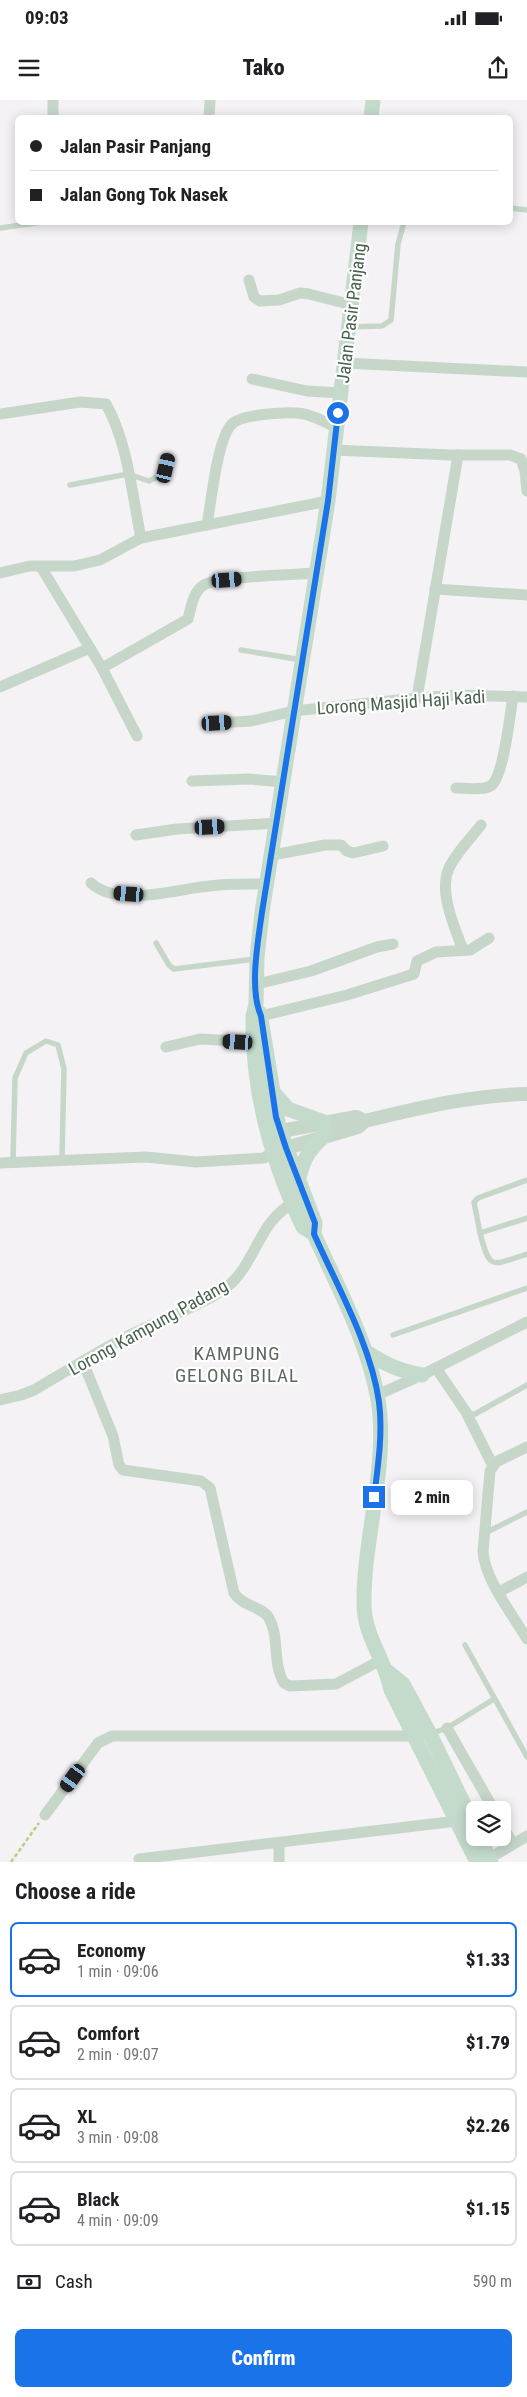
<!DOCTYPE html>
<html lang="en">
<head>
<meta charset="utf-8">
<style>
  :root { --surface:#fff; --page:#f6f6f6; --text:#202124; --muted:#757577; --line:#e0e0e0; --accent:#1a73e8 }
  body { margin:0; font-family:"Roboto Condensed",sans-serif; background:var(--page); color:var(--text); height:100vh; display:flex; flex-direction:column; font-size:19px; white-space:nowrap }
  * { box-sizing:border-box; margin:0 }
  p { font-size:16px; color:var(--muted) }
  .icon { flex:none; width:28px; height:28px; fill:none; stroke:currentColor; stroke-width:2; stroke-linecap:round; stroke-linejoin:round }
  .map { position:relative; height:1762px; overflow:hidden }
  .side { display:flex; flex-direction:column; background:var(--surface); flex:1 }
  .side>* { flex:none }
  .guide { position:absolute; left:15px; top:15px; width:498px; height:110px; border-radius:8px; box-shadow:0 2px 12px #0003; display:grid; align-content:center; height:110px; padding:0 15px; background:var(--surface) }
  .buttons { position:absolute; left:466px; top:1701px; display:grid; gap:10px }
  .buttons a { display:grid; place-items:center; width:45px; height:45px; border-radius:8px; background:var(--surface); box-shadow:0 2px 12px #0003; font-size:25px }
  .end { position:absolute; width:22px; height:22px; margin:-11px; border:6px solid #1a73e8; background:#fff; box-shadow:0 0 0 2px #fff }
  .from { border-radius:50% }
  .bubble { position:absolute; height:35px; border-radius:8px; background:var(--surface); box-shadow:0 2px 12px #0003; font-size:16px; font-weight:800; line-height:35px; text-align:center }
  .car { position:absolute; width:15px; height:30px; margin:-15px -8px; border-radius:6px; box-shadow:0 0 4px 1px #0007; background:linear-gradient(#222 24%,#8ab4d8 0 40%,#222 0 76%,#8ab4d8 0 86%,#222 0) }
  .guide b { display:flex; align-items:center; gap:18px; height:48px; font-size:19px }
  .guide b+b { border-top:1px solid var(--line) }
  .guide i { width:12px; height:12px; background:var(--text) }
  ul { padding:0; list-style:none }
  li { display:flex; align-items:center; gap:15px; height:75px; margin:0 10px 8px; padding:0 5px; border:2px solid var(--line); border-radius:8px }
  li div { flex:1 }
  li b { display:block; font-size:19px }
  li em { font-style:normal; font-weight:800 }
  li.on { border-color:var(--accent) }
  li>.icon { width:45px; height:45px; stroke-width:1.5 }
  h2 { padding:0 15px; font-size:22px; line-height:60px }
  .pay { display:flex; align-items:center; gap:12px; height:55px; padding:0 15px; font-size:19px }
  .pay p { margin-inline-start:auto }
  .button { display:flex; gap:10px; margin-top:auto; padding:10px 15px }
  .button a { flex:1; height:58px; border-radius:8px; background:var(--accent); color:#fff; font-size:20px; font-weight:800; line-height:58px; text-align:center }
  .status { display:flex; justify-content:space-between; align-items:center; height:35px; padding:0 25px; background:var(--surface); direction:ltr }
  .status svg { height:14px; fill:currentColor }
  header { display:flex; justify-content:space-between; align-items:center; height:65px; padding:0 15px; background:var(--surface); font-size:22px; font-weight:800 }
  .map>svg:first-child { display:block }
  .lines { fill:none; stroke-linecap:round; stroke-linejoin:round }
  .path { stroke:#b5d277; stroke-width:2.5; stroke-dasharray:4 2.5; stroke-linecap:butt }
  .service { stroke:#c6d7ca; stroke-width:5.5 }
  .minor { stroke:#c6d7ca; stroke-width:11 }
  .tertiary { stroke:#c6d7ca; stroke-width:14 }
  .secondary { stroke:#c4dbcc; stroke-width:15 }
  .route { stroke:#1a73e8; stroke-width:6 }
  .labels { text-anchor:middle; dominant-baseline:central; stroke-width:4.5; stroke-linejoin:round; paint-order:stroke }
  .street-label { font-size:18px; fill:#49614f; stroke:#fff }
  .neighbourhood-label { font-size:19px; letter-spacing:1px; fill:#5e6761; stroke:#fff }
</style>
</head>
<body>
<div class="status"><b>09:03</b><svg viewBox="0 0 49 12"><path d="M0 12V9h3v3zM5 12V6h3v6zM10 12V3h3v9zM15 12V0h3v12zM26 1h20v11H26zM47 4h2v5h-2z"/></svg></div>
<header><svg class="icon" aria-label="menu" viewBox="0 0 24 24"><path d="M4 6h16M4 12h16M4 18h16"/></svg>Tako<svg class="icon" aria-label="share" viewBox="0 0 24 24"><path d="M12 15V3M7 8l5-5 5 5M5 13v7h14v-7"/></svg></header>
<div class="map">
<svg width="527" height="1762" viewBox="0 0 527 1762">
  <rect width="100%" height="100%" fill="#f4f2f4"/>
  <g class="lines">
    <path class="path" d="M11 1762 39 1723"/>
    <g class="service">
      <path d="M510 108 527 110"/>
      <path d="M0 128 42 122"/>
      <path d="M350 227 382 226 391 220 398 144 404 122"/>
      <path d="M70 385 128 374 149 381 163 374 169 355"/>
      <path d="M241 550 302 560"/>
      <path d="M156 843 169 865 174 869 255 859"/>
      <path d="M13 1061 15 978 26 953 46 941 58 945 64 969 62 1059"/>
      <path d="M527 1118 480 1133C490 1172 492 1165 527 1154"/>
      <path d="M480 1133 474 1102 478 1098 527 1080"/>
      <path d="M393 1235 527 1188"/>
      <path d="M467 1314H475L527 1285"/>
      <path d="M485 1433 527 1412"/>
      <path d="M465 1545 527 1657"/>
      <path d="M430 1634 447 1628 494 1599"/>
    </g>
    <g class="minor">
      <path d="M53 18V0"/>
      <path d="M209 18 210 0"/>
      <path d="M249 180 254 197 260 201 279 200 300 193 309 194 352 205"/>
      <path d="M345 263 527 272"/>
      <path d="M252 279 307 291 341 293"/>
      <path d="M0 314 80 302 106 304C128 343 132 395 141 438"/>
      <path d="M333 350 451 355H510L521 359 525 371 527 391"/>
      <path d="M207 425C211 403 217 341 231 325 240 314 290 311 304 314 315 316 326 323 336 327"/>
      <path d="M41 467 102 568 137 636"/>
      <path d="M0 473 30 466H74L100 460 141 438 328 401"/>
      <path d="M435 489 527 495"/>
      <path d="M102 568 188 519C191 508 193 491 204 485 218 476 294 475 315 473"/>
      <path d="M0 587 90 548"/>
      <path d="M417 598 458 355"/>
      <path d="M217 623 251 621 294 611 417 598 460 595 527 597"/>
      <path d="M192 681 249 679 284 682"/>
      <path d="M456 688C466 688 484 691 492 685 504 674 510 614 513 596"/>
      <path d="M136 735 177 729 278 723"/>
      <path d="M273 755 325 745H341L347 751 353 753 383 746"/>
      <path d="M91 783C118 808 177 789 209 786 228 783 248 784 267 784"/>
      <path d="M463 850C455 828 438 792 449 768 456 753 471 738 481 725"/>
      <path d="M257 884 311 871 377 847 393 844"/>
      <path d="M261 916 347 895 414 874 417 861 436 852 470 850 489 838"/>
      <path d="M166 947 200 939 254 942"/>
      <path d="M0 1063 146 1057 196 1062 264 1058 272 1052"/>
      <path d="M83 1262 113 1336 119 1365 123 1370 201 1381 210 1388 234 1493C243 1507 262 1506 269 1518 280 1538 272 1563 284 1583L290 1586 336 1584 381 1560"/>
      <path d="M436 1268 466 1312 493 1366"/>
      <path d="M377 1295 422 1275 527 1222"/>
      <path d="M0 1300 21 1295 34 1290C67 1271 100 1250 134 1233 162 1219 203 1205 227 1187 255 1165 259 1121 292 1104"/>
      <path d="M527 1347 496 1362 490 1371 483 1452C485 1480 513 1515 527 1539"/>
      <path d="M499 1492 527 1477"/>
      <path d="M447 1628 494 1710"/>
      <path d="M45 1715 98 1643 112 1636H420"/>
      <path d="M502 1725 513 1744"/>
      <path d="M279 1744V1762"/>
      <path d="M490 1758 527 1736"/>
      <path d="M139 1759 457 1721"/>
    </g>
    <g class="tertiary">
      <path d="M271 1033 356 1017 365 1021"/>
      <path d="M276 1051 358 1027 365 1021C419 1008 472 995 527 994"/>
    </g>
    <g class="secondary">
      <path d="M371 18 373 0"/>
      <path d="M260 913 279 1028 315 1123 314 1134C338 1188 368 1242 378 1300 389 1362 363 1440 364 1504 364 1536 385 1559 391 1590L477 1762"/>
      <path d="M273 992 288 1009 324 1022"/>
      <path d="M298 1081C304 1057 308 1051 326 1034"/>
      <path d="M314 1134 303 1127C271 1061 252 990 253 916L256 904 257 858 262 812 328 401 361 122"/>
      <path d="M365 1251C384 1264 400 1271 422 1275"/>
      <path d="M387 1571 403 1584 430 1634 475 1727"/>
      <path d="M480 1738 491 1762"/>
    </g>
  </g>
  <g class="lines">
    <path class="route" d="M338 313 328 401 262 812C258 841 249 889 261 916L276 1017 286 1048 315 1123 314 1134C337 1186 371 1245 379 1302 383 1333 378 1366 374 1397"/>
  </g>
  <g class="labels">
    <g class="street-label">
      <text transform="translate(351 213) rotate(-83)">Jalan Pasir Panjang</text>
      <text transform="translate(401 602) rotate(-4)">Lorong Masjid Haji Kadi</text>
      <text transform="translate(148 1227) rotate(-29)">Lorong Kampung Padang</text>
    </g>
    <g class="neighbourhood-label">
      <text x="237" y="1253">KAMPUNG<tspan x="237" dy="22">GELONG BILAL</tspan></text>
    </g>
  </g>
</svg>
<div class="buttons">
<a><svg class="icon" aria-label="layers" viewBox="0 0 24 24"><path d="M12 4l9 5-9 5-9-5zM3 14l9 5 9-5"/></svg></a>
</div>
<i class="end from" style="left:338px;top:313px"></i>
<i class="end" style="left:374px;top:1397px"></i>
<div class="bubble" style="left:391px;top:1380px;width:82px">2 min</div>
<i class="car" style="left:166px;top:368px;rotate:13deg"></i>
<i class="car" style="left:227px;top:480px;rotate:86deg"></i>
<i class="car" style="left:217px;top:623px;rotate:87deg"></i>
<i class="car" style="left:210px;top:727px;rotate:87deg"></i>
<i class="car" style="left:129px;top:794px;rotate:274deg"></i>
<i class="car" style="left:238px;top:942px;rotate:273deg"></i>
<i class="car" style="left:73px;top:1678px;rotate:216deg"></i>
<div class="guide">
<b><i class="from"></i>Jalan Pasir Panjang</b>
<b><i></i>Jalan Gong Tok Nasek</b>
</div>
</div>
<section class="side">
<h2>Choose a ride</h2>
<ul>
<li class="on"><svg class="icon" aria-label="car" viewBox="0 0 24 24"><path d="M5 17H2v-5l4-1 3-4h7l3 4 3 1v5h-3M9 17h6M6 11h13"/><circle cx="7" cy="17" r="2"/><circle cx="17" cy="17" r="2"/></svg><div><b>Economy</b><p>1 min · 09:06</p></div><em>$1.33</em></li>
<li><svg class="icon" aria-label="car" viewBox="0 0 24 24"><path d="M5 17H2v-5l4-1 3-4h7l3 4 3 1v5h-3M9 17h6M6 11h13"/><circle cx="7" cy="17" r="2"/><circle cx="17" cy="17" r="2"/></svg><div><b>Comfort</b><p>2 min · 09:07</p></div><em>$1.79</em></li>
<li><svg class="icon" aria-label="car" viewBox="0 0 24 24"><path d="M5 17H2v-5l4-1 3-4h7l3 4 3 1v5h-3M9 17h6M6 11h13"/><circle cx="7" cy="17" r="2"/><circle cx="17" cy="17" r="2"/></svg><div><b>XL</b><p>3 min · 09:08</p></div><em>$2.26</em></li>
<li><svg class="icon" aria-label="car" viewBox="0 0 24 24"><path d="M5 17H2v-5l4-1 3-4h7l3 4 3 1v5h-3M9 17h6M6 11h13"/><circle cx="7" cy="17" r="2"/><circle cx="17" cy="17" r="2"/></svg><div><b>Black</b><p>4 min · 09:09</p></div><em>$1.15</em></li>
</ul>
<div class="pay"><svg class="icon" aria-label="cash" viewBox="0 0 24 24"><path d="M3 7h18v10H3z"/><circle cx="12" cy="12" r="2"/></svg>Cash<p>590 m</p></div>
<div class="button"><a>Confirm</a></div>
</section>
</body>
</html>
